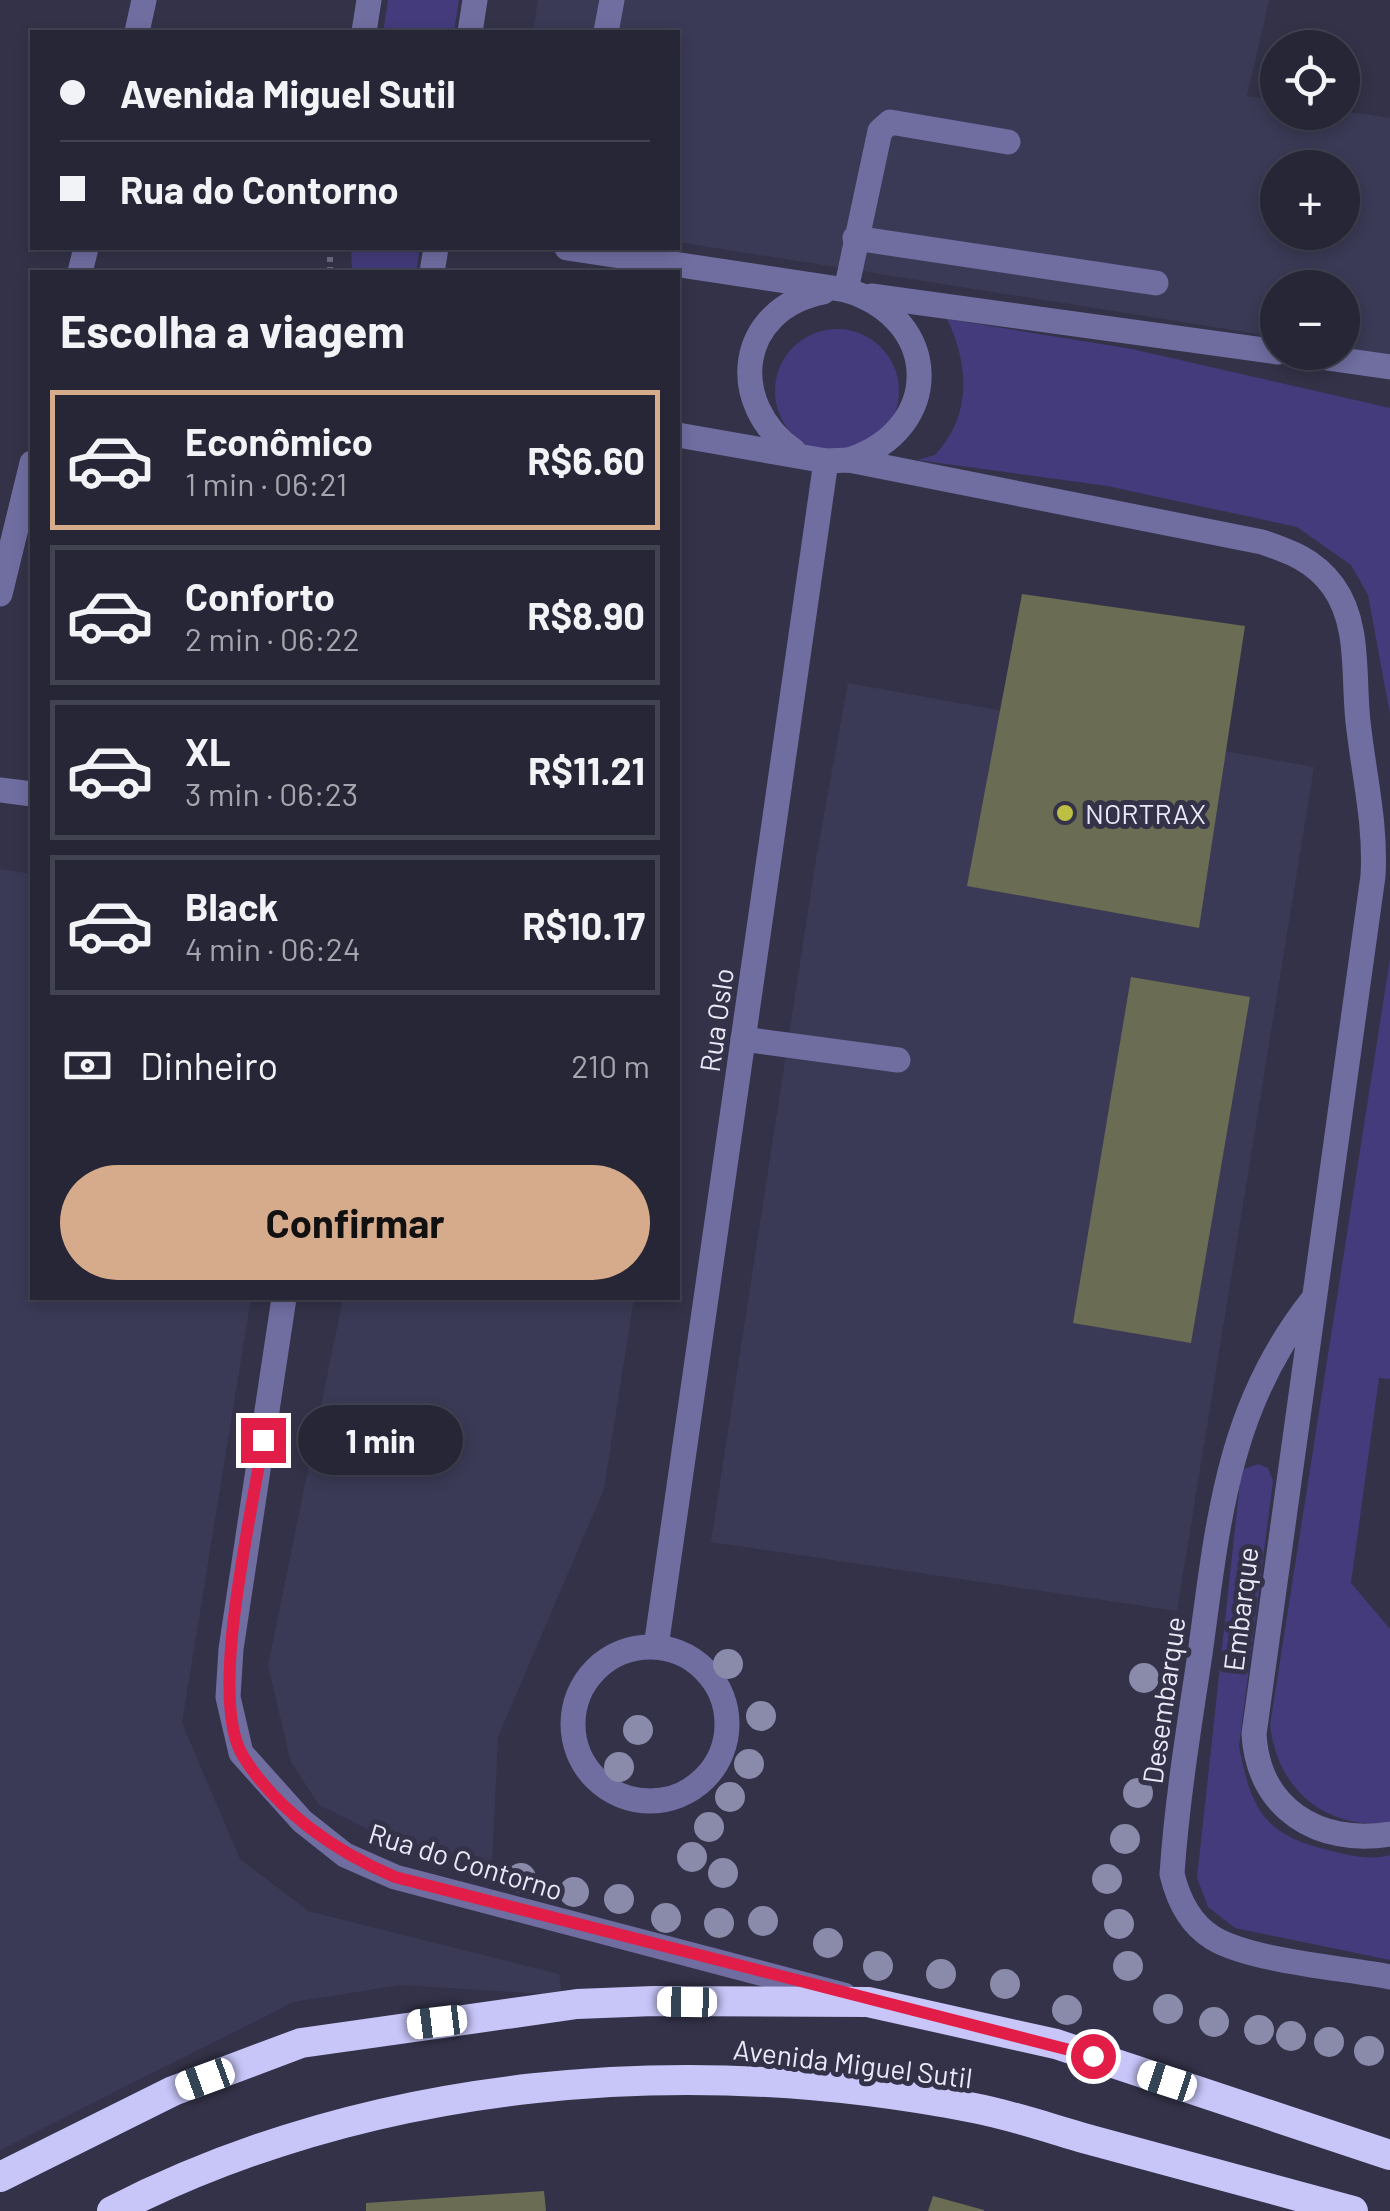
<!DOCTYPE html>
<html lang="pt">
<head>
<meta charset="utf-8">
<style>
  :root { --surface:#262636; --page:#2e2e3e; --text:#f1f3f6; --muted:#a4a5ad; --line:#424351; --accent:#d6ab8b }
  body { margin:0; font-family:Barlow,sans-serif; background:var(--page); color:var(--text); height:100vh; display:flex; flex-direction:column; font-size:38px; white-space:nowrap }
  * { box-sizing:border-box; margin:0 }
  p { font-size:32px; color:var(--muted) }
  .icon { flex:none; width:55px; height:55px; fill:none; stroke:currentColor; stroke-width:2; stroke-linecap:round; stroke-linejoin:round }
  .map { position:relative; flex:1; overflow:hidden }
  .panel { position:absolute; left:30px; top:270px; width:650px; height:1030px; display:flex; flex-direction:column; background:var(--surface); border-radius:0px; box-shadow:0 5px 15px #0003,0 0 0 2px var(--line) }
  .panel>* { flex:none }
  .banner { position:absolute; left:30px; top:30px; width:650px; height:220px; border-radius:0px; box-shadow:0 5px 15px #0003,0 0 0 2px var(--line); display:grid; align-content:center; height:220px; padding:0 30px; background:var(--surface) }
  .controls { position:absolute; left:1260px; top:30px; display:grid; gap:20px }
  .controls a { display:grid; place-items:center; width:100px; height:100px; border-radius:50%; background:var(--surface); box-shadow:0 5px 15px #0003,0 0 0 2px var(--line); font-size:50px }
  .end { position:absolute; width:45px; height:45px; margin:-22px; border:12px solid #e11d48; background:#fff; box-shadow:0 0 0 5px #fff }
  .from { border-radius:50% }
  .bubble { position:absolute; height:70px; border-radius:35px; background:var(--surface); box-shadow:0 5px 15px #0003,0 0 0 2px var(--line); font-size:32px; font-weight:700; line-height:70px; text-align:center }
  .car { position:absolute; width:30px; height:60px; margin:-30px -15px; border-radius:12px; box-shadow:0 0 8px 2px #0007; background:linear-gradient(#fff 24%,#345 0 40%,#fff 0 76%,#345 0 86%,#fff 0) }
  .banner b { display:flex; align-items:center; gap:35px; height:95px; font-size:38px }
  .banner b+b { border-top:2px solid var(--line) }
  .banner i { width:25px; height:25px; background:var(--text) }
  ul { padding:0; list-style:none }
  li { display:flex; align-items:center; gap:30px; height:140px; margin:0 20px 15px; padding:0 10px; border:5px solid var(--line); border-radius:0px }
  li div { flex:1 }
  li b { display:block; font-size:38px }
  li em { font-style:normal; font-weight:700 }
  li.on { border-color:var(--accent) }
  li>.icon { width:90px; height:90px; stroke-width:1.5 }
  h2 { padding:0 30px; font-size:45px; line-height:120px }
  .pay { display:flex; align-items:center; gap:25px; height:110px; padding:0 30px; font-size:38px }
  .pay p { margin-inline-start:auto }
  .primary-button { display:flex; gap:20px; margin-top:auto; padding:20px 30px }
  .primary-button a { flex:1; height:115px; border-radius:60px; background:var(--accent); color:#111; font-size:40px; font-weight:700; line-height:115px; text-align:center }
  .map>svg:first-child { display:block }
  .built { fill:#3b3a56; fill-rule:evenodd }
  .green { fill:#433b7b }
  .building { fill:#6a6c53 }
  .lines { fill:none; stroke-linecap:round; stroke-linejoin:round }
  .path { stroke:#6d6d80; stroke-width:6; stroke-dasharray:5 5; stroke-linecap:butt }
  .minor { stroke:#706ea1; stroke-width:25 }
  .highway { stroke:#c8c6f9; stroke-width:30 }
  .tree { fill:#8a8aab }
  .route { stroke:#e11d48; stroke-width:12 }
  .poi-dot { fill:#bdbf43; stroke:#333248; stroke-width:4 }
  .labels { text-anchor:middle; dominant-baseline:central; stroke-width:10; stroke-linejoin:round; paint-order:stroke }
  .poi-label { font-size:28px; fill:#e8e8f6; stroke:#333248; text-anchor:start }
  .street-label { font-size:28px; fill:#e8e8f6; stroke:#333248 }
</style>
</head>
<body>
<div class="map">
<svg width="1390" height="2211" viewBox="0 0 1390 2211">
  <rect width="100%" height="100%" fill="#333248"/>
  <g class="built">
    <path d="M538 0H1269L1247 96 1277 100 1278 112 1343 111 1390 118V356L1343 348 1342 288H1278L1277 337 678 242V32H533ZM1278 168H1342V232H1278Z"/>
    <path d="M848 683 1314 767 1177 1611 711 1542 816 859Z"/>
    <path d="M0 869 32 874V1298H251L182 1723 240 1859 308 1911 559 1974 562 1995 401 1985 293 2002 0 2150Z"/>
    <path d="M343 1298H634L604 1489 498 1737 492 1866 377 1834 319 1805 291 1762 268 1666Z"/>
  </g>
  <g class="green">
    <path d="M388 0H459L454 32H383Z"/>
    <path d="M351 248H420L416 272H352Z"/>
    <path d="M947 319 1132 349 1390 408V714L1368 595 1351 565 1297 527 1107 486 917 460 935 455C972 416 969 364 947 319Z"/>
    <circle cx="837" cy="391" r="62"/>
    <path d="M1390 959V1379L1379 1378 1351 1583 1390 1629V1823C1324 1830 1277 1788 1270 1725Z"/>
    <path d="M1258 1464 1268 1468 1273 1481 1239 1746C1251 1808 1263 1835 1328 1850 1348 1855 1369 1861 1390 1855V1960L1235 1928 1208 1907 1197 1878 1240 1482 1244 1469Z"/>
  </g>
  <g class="building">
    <path d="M1022 594 1245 626 1199 928 967 886Z"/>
    <path d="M1131 977 1250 997 1191 1343 1073 1323Z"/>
    <path d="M544 2191 546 2211H366V2203Z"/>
    <path d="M933 2196 984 2210V2211H928Z"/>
  </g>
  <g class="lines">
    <path class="path" d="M330 272V248"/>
    <g class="minor">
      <path d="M137 32 144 0"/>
      <path d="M364 32 369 0"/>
      <path d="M470 32 475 0"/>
      <path d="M606 32 612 0"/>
      <path d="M855 238 1156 283"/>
      <path d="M567 248 846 290C942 319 944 429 849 460"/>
      <path d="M80 272 86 248"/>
      <path d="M432 272 436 248"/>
      <path d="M846 290 880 131 890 122 1008 142"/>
      <path d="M871 296 1278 352"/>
      <path d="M1285 352 1390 367"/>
      <path d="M678 435 826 461 849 460 1262 542C1291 552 1314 560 1333 586 1362 626 1352 683 1359 730 1365 780 1376 826 1373 876L1254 1734C1258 1808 1318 1846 1390 1834"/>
      <path d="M794 451C726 403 737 309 823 292"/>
      <path d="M0 594 32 463"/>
      <path d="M0 790 32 794"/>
      <path d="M743 1039 898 1060"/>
      <path d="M284 1298 231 1649 228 1697 241 1753 302 1821 345 1855 395 1877 844 1995"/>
      <path d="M1311 1302C1227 1409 1218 1523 1200 1654 1189 1727 1177 1800 1172 1874 1178 1899 1190 1924 1213 1938 1251 1961 1343 1968 1390 1977"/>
      <path d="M656 1647 826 461"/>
      <circle cx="650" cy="1724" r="77"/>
    </g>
    <g class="highway">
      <path d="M0 2177 173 2091 301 2043 577 2004 654 2001 868 2002 1056 2044 1390 2155"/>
      <path d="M112 2211C375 2077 686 2052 974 2108 1016 2116 1057 2131 1098 2142 1183 2165 1268 2188 1353 2211"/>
    </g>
  </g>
  <g class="tree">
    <circle cx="728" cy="1664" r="15"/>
    <circle cx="1144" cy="1678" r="15"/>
    <circle cx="761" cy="1716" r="15"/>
    <circle cx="638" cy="1730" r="15"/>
    <circle cx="749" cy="1764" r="15"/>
    <circle cx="619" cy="1767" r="15"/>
    <circle cx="1138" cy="1793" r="15"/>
    <circle cx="730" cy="1797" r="15"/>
    <circle cx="709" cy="1827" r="15"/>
    <circle cx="1125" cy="1839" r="15"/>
    <circle cx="692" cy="1857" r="15"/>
    <circle cx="723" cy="1873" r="15"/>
    <circle cx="521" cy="1878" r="15"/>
    <circle cx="1107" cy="1879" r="15"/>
    <circle cx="574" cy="1892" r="15"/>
    <circle cx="619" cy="1899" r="15"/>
    <circle cx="666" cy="1918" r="15"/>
    <circle cx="763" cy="1921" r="15"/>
    <circle cx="719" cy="1923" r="15"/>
    <circle cx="1119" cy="1924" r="15"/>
    <circle cx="828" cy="1943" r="15"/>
    <circle cx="878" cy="1966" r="15"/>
    <circle cx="1128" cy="1966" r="15"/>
    <circle cx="941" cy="1974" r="15"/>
    <circle cx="1005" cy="1984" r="15"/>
    <circle cx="1168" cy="2009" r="15"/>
    <circle cx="1067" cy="2010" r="15"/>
    <circle cx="1214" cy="2022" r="15"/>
    <circle cx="1259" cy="2030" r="15"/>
    <circle cx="1291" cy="2036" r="15"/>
    <circle cx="1329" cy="2042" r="15"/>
    <circle cx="1369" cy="2051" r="15"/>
  </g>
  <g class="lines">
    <path class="route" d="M263 1440C253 1511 207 1698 243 1756 277 1811 336 1852 395 1877L1093 2056"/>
  </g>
  <circle class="poi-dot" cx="1065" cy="813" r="10"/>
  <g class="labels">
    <g class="poi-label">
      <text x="1085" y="813">NORTRAX</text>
    </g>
    <g class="street-label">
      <text transform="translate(716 1020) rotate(-82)">Rua Oslo</text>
      <text transform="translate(1240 1609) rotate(-83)">Embarque</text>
      <text transform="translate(1163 1700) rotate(-82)">Desembarque</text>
      <text transform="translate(466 1861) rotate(17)">Rua do Contorno</text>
      <text transform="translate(853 2063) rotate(7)">Avenida Miguel Sutil</text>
    </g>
  </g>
</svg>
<div class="controls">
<a><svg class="icon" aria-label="locate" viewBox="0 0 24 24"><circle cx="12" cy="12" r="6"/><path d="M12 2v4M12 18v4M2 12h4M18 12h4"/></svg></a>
<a>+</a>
<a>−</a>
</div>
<i class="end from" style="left:1093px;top:2056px"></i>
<i class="end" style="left:263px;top:1440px"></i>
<div class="bubble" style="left:298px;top:1405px;width:165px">1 min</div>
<i class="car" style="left:687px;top:2002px;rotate:271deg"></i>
<i class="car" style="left:437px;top:2022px;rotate:263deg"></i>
<i class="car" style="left:205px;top:2079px;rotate:250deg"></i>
<i class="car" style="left:1167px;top:2081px;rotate:288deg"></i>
<div class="banner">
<b><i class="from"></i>Avenida Miguel Sutil</b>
<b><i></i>Rua do Contorno</b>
</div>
<section class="panel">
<h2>Escolha a viagem</h2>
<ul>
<li class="on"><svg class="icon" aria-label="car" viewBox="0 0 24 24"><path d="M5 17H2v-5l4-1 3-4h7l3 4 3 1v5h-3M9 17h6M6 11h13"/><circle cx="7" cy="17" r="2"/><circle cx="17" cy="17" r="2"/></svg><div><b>Econômico</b><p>1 min · 06:21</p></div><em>R$6.60</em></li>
<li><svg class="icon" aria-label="car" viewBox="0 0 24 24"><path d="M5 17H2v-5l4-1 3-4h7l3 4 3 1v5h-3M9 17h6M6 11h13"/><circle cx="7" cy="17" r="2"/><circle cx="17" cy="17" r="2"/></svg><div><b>Conforto</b><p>2 min · 06:22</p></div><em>R$8.90</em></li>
<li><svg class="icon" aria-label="car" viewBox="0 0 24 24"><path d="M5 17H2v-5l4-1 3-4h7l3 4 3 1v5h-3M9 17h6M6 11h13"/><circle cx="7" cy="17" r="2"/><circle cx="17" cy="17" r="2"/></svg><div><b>XL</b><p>3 min · 06:23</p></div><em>R$11.21</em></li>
<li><svg class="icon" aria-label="car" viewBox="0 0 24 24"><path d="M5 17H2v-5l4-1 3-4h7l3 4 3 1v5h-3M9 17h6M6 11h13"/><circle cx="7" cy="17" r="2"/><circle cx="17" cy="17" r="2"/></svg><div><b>Black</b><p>4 min · 06:24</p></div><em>R$10.17</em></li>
</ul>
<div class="pay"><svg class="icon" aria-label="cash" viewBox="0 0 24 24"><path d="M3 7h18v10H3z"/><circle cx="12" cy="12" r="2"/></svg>Dinheiro<p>210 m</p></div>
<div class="primary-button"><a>Confirmar</a></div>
</section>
</div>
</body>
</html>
